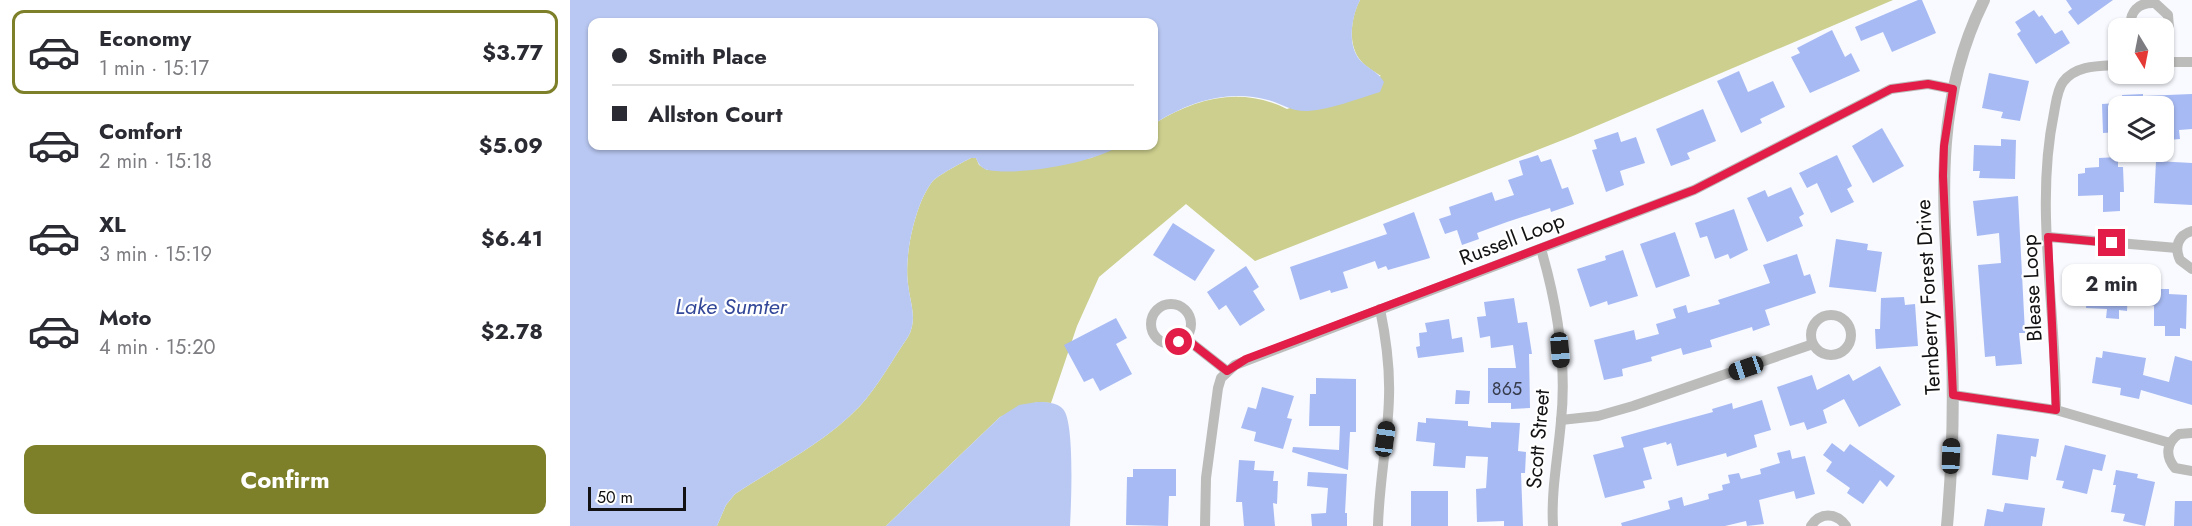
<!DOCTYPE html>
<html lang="en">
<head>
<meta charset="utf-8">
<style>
  :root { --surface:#fff; --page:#f7f7f7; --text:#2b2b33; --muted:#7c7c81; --line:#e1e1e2; --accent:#7e8029 }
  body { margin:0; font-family:Jost,sans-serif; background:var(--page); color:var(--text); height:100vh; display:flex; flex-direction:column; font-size:22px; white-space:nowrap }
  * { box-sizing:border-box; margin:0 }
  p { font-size:20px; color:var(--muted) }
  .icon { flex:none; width:33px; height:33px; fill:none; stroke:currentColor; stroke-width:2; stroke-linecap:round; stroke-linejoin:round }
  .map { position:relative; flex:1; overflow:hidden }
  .sheet { display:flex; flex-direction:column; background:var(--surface); width:570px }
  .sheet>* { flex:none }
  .banner { position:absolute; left:18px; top:18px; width:570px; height:132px; border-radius:12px; box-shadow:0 2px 4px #0004; display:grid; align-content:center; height:132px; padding:0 24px; background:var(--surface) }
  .needle { width:39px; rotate:170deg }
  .buttons { position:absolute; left:1538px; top:18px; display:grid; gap:12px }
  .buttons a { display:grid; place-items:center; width:66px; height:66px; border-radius:12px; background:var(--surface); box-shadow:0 2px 4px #0004; font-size:30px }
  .scale { position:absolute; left:18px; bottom:15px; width:98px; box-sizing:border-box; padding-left:6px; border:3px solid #121214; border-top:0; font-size:16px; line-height:21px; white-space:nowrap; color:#121214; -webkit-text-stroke:4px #fff; paint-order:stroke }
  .end { position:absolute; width:27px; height:27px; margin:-14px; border:8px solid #e11d48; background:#fff; box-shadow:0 0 0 3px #fff }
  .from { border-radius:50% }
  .bubble { position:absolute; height:42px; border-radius:12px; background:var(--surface); box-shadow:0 2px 4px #0004; font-size:20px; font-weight:700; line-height:42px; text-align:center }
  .car { position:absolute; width:18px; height:36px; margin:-18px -9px; border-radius:8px; box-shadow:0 0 4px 2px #0007; background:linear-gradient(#222 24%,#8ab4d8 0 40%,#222 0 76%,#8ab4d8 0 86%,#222 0) }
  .banner b { display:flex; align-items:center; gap:21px; height:57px; font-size:22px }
  .banner b+b { border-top:2px solid var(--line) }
  .banner i { width:15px; height:15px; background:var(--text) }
  ul { padding:10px 0 0; list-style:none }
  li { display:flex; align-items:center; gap:18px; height:84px; margin:0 12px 9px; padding:0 12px; border:3px solid transparent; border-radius:12px }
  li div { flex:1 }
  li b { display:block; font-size:22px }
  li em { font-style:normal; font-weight:700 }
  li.on { border-color:var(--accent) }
  li>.icon { width:54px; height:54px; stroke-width:1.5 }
  .cta { display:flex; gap:12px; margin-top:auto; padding:12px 24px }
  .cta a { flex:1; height:69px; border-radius:12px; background:var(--accent); color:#fff; font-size:24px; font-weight:700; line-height:69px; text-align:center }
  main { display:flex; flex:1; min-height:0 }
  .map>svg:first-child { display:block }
  .green { fill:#cccf8d }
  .water { fill:#b9c8f2 }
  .building { fill:#a7baf3 }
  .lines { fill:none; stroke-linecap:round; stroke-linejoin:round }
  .minor { stroke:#bcbcba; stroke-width:10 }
  .tertiary { stroke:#bcbcba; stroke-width:12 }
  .route { stroke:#e11d48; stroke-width:8 }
  .labels { text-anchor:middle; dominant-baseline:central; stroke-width:4.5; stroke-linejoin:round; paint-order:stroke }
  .number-label { font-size:18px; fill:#373c4c }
  .street-label { font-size:21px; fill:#121214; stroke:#fff }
  .water-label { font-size:22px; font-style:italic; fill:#344899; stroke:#fff }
</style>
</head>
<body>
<main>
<section class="sheet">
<ul>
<li class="on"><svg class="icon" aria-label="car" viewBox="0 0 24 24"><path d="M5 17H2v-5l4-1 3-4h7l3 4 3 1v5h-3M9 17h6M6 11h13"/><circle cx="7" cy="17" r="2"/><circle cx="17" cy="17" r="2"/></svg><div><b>Economy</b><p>1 min · 15:17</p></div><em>$3.77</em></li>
<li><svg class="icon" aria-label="car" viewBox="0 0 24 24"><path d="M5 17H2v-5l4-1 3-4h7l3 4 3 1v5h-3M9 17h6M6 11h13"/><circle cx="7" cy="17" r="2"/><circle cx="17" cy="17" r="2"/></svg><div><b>Comfort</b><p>2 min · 15:18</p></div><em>$5.09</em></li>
<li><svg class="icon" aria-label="car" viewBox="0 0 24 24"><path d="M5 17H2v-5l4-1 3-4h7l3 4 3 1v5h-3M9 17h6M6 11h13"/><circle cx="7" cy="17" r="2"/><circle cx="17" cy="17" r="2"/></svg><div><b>XL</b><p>3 min · 15:19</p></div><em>$6.41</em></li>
<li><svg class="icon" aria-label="car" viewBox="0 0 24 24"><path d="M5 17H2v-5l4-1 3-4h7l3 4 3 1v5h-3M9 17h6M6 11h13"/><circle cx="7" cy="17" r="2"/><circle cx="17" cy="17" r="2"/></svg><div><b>Moto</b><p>4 min · 15:20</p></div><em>$2.78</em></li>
</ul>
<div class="cta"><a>Confirm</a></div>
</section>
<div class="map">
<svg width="1622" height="526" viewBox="0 0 1622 526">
  <rect width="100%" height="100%" fill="#f8faff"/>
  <path class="green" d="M790 0H1323L1003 136 685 261 616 204 529 277 507 326 481 403 467 402 430 417 316 526H147L156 505 165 494C207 466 255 443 290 406 309 385 322 360 338 337 348 319 340 303 338 284 334 256 345 204 362 182 368 175 393 162 401 158H406L409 165 417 170 466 168 521 158 549 146H584V124C625 98 671 86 717 109L811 76C805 72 796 67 791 61 777 45 781 17 790 0Z"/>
  <g class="water">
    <path d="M0 0H790C781 18 776 49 793 63 801 70 809 73 814 82L810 92C787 99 762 109 738 111 722 112 712 104 698 100 658 89 618 102 584 124V22H22V146H549C523 163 449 176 418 170 412 169 408 164 406 158H401C393 162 368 175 362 182 345 204 334 256 338 284 340 303 348 319 338 337 322 360 309 385 290 406 255 443 207 466 165 494L156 505 147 526H0Z"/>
    <path d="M467 402C475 402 487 402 493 409 505 422 501 506 500 526H316L430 417 449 405Z"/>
  </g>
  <g class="building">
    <path d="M1348 0H1352L1366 33 1322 52 1313 32 1291 41 1285 27Z"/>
    <path d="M1496 0H1543L1508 25 1498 12 1502 9Z"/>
    <path d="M1464 10 1469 17 1472 15 1485 34 1492 30 1500 43 1466 64 1447 34 1451 31 1445 22Z"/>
    <path d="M1262 30 1275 57 1281 53 1290 71 1240 93 1221 57 1230 53 1227 48Z"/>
    <path d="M1169 71 1178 92 1203 81 1215 107 1190 119 1192 123 1171 133 1147 81Z"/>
    <path d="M1419 73 1459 81 1450 121 1431 118 1433 112 1412 108Z"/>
    <path d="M1573 94V96L1622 94V129L1609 130 1610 139 1598 140V130L1593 131V106H1553L1552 95Z"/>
    <path d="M1548 103V132L1533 133 1532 104Z"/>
    <path d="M1133 109 1146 141 1117 153 1120 159 1101 166 1086 129Z"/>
    <path d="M1312 128 1334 166 1303 183 1282 146Z"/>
    <path d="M1048 132 1051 142 1066 137 1075 163 1050 171 1054 185 1036 192 1022 150 1027 149 1024 140Z"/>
    <path d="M1431 139 1446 140 1445 179 1409 178 1410 171H1403L1404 145 1431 146Z"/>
    <path d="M968 155 971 162 981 159 992 189 998 187 1004 204 981 212 980 208 937 222 907 233 909 239 892 245 887 230 875 234 869 219 881 215 879 207 922 192 925 201 944 195 938 180 953 175 949 161Z"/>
    <path d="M1267 155 1282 186 1277 189 1284 202 1261 213 1247 183 1237 188 1229 173Z"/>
    <path d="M1548 157V167H1553L1554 192H1550V211L1533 212V195L1508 196V174L1515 173V168L1529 167V158Z"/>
    <path d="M1586 161 1622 163V205L1584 203Z"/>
    <path d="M1221 187 1234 214 1229 217 1233 226 1197 242 1177 198 1195 190 1198 197Z"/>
    <path d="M1448 196 1455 333H1449L1452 364 1426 366 1425 356 1415 357 1408 265 1431 263 1429 233 1407 236 1403 201Z"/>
    <path d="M1164 209 1178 250 1160 259 1158 254 1145 259 1137 236 1130 238 1125 223Z"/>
    <path d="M844 212 860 258 818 270 816 266 808 269 805 261 773 272 778 288 761 293 760 290 730 300 720 267 817 234 813 224Z"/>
    <path d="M603 223 645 250 625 281 583 255Z"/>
    <path d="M1105 232 1120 276 1086 288 1070 244Z"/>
    <path d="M1266 239 1298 244 1297 250 1312 252 1306 292 1259 287Z"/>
    <path d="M1053 250 1068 296 1038 305 1037 301 1020 307 1007 269 1036 260 1035 256Z"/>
    <path d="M1227 254 1234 276 1240 274 1246 293 1195 310 1200 325 1183 331 1182 327 1140 340 1142 347 1113 355 1111 348 1081 357 1082 361 1052 369 1053 376 1034 380 1024 340 1064 330 1066 340 1089 334 1086 324 1106 318 1103 309 1116 305 1118 313 1150 304 1148 300 1200 283 1193 265Z"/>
    <path d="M676 266 689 287 683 291 695 310 670 326 656 305 649 310 637 292Z"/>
    <path d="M1536 272 1559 273 1557 311 1549 310V319L1536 318 1537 309 1516 308 1518 278 1535 279Z"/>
    <path d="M1578 289H1599V294L1617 295 1616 329 1610 328V336H1595V326H1584V306L1577 305Z"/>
    <path d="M1334 297 1335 305 1345 304 1348 346 1306 349 1305 329H1310L1311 298Z"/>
    <path d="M944 298 948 323 957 322 962 354H959L960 408 941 409V403H918V368H946L943 345 921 348 920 336 910 338 907 317 916 316 914 302Z"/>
    <path d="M546 318 557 338 546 344 562 374 530 391 523 378 514 382 494 345Z"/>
    <path d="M879 319 882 339 892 337 894 352 848 358 846 347 850 346 849 333 857 332 855 323Z"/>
    <path d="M1533 351 1576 358 1573 375 1599 382 1605 356 1622 361V405L1571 390 1569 399 1550 395 1551 388 1522 383 1526 357 1532 358Z"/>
    <path d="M1310 366 1331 405 1289 427 1274 399 1253 410 1257 423 1237 430 1234 422 1220 426 1207 387 1242 375 1247 390 1279 374 1283 381Z"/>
    <path d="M746 378 786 379V432H780L778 470 722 452 723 447 769 450 770 426H739L740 394H746Z"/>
    <path d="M692 387 724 396 717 418 722 419 713 449 684 441 686 432 671 428 678 407 686 409Z"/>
    <path d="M886 390 900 391 899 404H885Z"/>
    <path d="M1192 400 1201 430 1184 435 1187 447 1157 457 1156 453 1107 466 1101 443 1097 445 1096 442 1073 448 1082 479 1073 481 1075 488 1035 498 1023 455 1054 447 1051 437 1143 412 1142 409 1162 403 1163 409Z"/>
    <path d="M856 418 898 421V426L921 428V422L950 423 948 451 956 452 955 473H951L953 526H934V521L907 522 906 489 916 488 918 457 896 456 895 468 863 466 865 443 846 441 848 422 856 423Z"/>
    <path d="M1427 434 1469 439 1466 457 1461 456 1458 480 1422 475Z"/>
    <path d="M1262 443 1274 452 1280 444 1325 476 1317 487 1310 480 1293 504 1277 493 1280 488 1256 471 1262 462 1253 455Z"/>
    <path d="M1495 445 1536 455 1532 471 1523 469 1517 494 1492 488 1494 481 1486 480Z"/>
    <path d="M1220 450 1222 459 1235 456 1245 494 1226 499 1224 491 1189 500 1194 524 1177 526 1176 521 1155 526H1052L1051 523 1100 509 1098 501 1112 497 1114 506 1139 499 1138 494 1153 490 1152 485 1160 483 1158 475 1169 473 1171 479 1191 474 1190 469 1210 463 1207 453Z"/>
    <path d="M669 460 685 461 684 470 704 471 703 481H708L707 504 703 503 705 526H674L672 502H666Z"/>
    <path d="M563 469H606V496H599L598 526 556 525 557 477H563Z"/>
    <path d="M1546 470 1568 474 1567 478 1585 482 1575 526 1553 521 1555 514 1541 512 1546 485H1543Z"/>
    <path d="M738 472 777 474 775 513H777V526H742L741 514 756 513 758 488 737 486Z"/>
    <rect x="841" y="491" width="37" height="35"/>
    <path d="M1605 501H1622V526H1604Z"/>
    <path d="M1435 503 1475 508 1472 526H1414L1417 509 1433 512Z"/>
  </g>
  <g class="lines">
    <g class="minor">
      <path d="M1561 28C1559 12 1568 2 1585 3L1598 15 1599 28 1593 37"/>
      <path d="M1593 62H1622"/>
      <path d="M1622 231C1608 235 1604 247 1610 260L1622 269"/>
      <path d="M1478 237 1607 248"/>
      <path d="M971 249C987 304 997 364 991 421 988 457 981 490 983 526"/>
      <circle cx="601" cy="324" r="20"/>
      <circle cx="1261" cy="335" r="20"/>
      <path d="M615 338 657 371"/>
      <path d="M1383 395 1486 410 1600 443"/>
      <path d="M1486 410C1487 312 1464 209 1484 113 1486 103 1487 90 1493 82 1506 65 1529 66 1548 65"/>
      <path d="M991 420 1028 416 1063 406 1243 344"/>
      <path d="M1622 433 1609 434C1596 443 1595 456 1605 468L1622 471"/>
      <path d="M635 526 636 478 648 388 651 378 665 365 1124 190 1321 89 1358 84 1383 89"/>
      <path d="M808 526C809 483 818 440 819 397 820 367 816 338 810 309"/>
      <path d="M1241 526C1250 512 1266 512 1276 526"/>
    </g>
    <path class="tertiary" d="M1377 526C1382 469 1384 411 1382 353 1377 229 1356 117 1414 0"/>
  </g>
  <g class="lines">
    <path class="route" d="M609 342 615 338 657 371 676 359 1124 190 1321 89 1358 84 1383 89 1374 146 1373 176 1383 395 1486 410 1478 237 1542 243"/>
  </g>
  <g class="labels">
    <g class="number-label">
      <text x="937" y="389">865</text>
    </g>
    <g class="street-label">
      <text transform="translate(942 239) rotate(-21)">Russell Loop</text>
      <text transform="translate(1462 288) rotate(-93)">Blease Loop</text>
      <text transform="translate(1358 297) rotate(-93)">Ternberry Forest Drive</text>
      <text transform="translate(968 439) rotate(-85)">Scott Street</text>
    </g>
    <g class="water-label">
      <text x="161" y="306">Lake Sumter</text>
    </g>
  </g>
</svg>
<div class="buttons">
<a><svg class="needle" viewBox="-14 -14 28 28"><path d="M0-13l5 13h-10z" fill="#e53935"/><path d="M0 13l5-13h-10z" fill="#7c7c81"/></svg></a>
<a><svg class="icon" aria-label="layers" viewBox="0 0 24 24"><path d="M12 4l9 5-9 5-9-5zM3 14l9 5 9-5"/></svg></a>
</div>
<div class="scale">50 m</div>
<i class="end from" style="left:609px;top:342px"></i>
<i class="end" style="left:1542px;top:243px"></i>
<div class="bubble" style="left:1492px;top:264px;width:99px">2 min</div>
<i class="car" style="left:990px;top:350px;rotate:175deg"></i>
<i class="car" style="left:1176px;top:368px;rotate:251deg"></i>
<i class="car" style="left:815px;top:439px;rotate:8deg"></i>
<i class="car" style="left:1381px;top:456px;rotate:2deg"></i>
<div class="banner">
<b><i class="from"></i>Smith Place</b>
<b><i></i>Allston Court</b>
</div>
</div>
</main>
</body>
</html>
